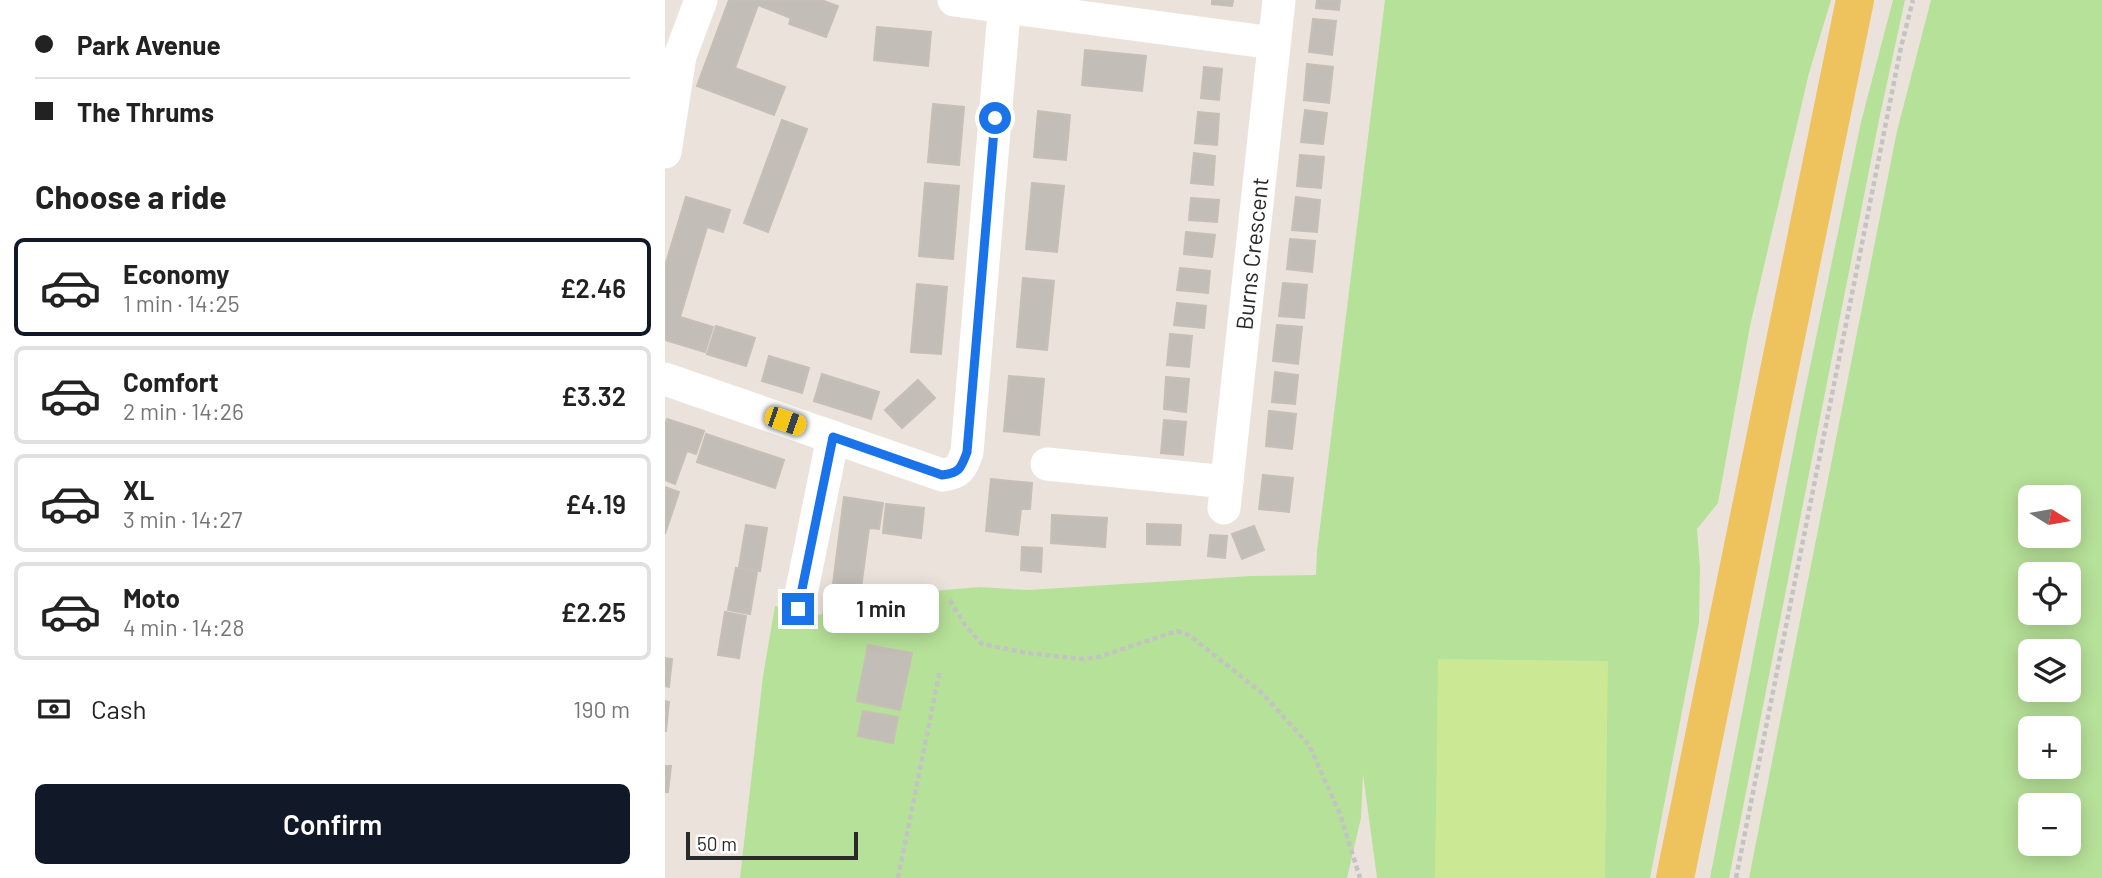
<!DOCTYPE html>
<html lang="en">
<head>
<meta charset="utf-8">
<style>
  :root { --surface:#fff; --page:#f2f2f2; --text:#222; --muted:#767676; --line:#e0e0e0; --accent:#111827 }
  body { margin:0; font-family:Barlow,sans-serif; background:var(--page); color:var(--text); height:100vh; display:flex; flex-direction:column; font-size:26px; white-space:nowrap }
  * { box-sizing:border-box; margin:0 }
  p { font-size:23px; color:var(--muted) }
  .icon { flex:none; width:38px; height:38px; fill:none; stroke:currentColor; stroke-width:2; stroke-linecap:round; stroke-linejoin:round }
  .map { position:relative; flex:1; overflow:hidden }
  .details { display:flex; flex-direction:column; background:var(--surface); width:665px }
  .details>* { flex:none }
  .hud { display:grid; align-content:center; height:154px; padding:0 35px; background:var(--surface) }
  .needle { width:46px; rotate:101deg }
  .tools { position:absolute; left:1353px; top:485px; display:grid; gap:14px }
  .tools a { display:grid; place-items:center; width:63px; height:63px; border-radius:10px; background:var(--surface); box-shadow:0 4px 18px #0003; font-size:35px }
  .scale { position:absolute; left:21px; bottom:18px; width:172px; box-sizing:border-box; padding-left:7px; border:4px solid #292929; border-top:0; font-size:19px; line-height:24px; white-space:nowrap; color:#292929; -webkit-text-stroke:5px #fff; paint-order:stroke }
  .end { position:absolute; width:32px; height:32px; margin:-16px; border:9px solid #1a73e8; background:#fff; box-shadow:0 0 0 4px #fff }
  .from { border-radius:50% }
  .bubble { position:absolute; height:49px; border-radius:10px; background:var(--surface); box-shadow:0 4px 18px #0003; font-size:23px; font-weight:600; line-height:49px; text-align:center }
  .car { position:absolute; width:21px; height:42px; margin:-21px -10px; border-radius:9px; box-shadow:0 0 5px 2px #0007; background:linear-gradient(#f5c518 24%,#345 0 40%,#f5c518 0 76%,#345 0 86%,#f5c518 0) }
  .hud b { display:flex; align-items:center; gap:24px; height:66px; font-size:26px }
  .hud b+b { border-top:2px solid var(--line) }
  .hud i { width:18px; height:18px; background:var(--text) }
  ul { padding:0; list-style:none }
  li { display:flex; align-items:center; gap:21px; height:98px; margin:0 14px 10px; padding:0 21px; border:4px solid var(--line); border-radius:10px }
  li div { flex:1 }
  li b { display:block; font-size:26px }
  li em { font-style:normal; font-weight:600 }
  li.current { border-color:var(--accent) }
  li>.icon { width:63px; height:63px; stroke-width:1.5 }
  h2 { padding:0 35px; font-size:32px; line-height:84px }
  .pay { display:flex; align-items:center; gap:18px; height:77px; padding:0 35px; font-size:26px }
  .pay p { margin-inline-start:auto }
  .action { display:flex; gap:14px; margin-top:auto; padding:14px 35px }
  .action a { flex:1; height:80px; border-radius:10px; background:var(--accent); color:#fff; font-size:28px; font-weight:600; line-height:80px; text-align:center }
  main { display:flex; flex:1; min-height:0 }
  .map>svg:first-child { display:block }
  .green { fill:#b6e198; fill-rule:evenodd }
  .pitch { fill:#cbe894 }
  .building { fill:#c3bdb8; stroke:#c6bfb5; stroke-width:2 }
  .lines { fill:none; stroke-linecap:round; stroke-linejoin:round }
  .path { stroke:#c3c3c3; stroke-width:4.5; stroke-dasharray:5 3.5; stroke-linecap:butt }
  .minor { stroke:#fff; stroke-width:33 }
  .major { stroke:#eec25d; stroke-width:38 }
  .route { stroke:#1a73e8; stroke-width:9 }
  .labels { text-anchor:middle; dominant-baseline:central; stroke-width:5; stroke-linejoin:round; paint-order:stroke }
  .street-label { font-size:23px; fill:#292929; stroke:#fff }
</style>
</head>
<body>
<main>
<section class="details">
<div class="hud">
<b><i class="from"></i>Park Avenue</b>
<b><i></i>The Thrums</b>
</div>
<h2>Choose a ride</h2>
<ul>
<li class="current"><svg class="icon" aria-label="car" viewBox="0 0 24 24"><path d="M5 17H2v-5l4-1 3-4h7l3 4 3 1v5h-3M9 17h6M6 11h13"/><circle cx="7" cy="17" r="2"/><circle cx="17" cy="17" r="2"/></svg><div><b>Economy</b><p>1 min · 14:25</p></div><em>£2.46</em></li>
<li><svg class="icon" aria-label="car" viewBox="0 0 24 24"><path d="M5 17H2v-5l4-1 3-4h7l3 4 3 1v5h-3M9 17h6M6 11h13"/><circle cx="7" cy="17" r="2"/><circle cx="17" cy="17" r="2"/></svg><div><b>Comfort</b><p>2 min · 14:26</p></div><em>£3.32</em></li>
<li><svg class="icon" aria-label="car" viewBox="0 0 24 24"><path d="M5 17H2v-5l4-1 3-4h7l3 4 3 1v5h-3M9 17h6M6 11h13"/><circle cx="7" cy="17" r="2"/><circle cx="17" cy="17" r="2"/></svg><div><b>XL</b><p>3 min · 14:27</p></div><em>£4.19</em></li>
<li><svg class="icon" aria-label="car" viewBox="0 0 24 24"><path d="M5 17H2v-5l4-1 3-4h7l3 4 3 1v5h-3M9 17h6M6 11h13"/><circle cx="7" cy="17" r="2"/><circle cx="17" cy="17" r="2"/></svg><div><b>Moto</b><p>4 min · 14:28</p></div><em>£2.25</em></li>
</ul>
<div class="pay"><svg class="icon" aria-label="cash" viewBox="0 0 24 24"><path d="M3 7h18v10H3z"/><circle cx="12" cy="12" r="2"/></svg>Cash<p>190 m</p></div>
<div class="action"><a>Confirm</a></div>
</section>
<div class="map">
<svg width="1437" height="878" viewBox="0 0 1437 878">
  <rect width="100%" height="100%" fill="#ebe3db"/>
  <g class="green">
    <path d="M720 0H1166L1144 73 1085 326 1053 503 1032 529 1035 568 1034 623 985 878H712L698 774 696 818 682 878H75L98 676 110 606 157 615 160 600 315 587 362 590 586 576 651 575 652 551Z"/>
    <path d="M1228 0H1240L1215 115 1064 878H1045L1136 410 1196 122Z"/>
    <path d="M1266 0H1437V878H1084L1232 131ZM1365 497H1404V536H1365ZM1365 574H1404V612H1365ZM1365 651H1404V690H1365ZM1365 728H1404V766H1365ZM1404 805V844H1365V805Z"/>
  </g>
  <path class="pitch" d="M773 659 943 661 940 878H770Z"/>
  <g class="building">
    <path d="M64 0H156L173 6 161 37 124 24 126 18 93 5 70 68 120 87 109 115 32 86Z"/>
    <path d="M547 0H568L567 6 547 4Z"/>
    <path d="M652 0H675L674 10 651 8Z"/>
    <path d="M648 19 671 21 667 55 644 52Z"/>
    <path d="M212 27 266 32 263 66 209 60Z"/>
    <path d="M420 50 481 56 477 91 417 85Z"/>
    <path d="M642 64 668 67 664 103 639 100Z"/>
    <path d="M539 67 557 69 554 100 536 98Z"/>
    <path d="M268 104 299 107 294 165 263 162Z"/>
    <path d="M640 110 662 113 658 144 636 142Z"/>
    <path d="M373 111 405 115 401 160 369 157Z"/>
    <path d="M533 112 554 114 552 145 530 143Z"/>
    <path d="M117 120 142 129 103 232 79 223Z"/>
    <path d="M529 153 550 156 548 185 526 183Z"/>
    <path d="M635 155 659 157 656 188 632 186Z"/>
    <path d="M260 183 294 186 288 259 254 256Z"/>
    <path d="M367 183 399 186 392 252 361 249Z"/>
    <path d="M21 197 65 210 58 232 42 227 15 317 48 327 40 352 0 340V266Z"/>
    <path d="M631 197 655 200 652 232 627 230Z"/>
    <path d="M526 198 554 200 552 222 524 220Z"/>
    <path d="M521 232 550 235 547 257 519 254Z"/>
    <path d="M625 239 650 241 647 272 622 269Z"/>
    <path d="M515 268 545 271 543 293 512 290Z"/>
    <path d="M358 278 389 281 382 350 352 347Z"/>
    <path d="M618 283 642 285 639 318 614 316Z"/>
    <path d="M252 284 282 287 276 354 246 352Z"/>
    <path d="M512 303 541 306 539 328 509 325Z"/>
    <path d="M612 325 637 327 633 364 608 361Z"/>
    <path d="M51 326 90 338 81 366 42 354Z"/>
    <path d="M505 334 527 336 524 367 502 365Z"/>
    <path d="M104 356 144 368 137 393 97 381Z"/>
    <path d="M610 372 633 375 630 404 607 402Z"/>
    <path d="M157 374 214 392 206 419 149 401Z"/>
    <path d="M344 376 379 379 374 435 339 431Z"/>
    <path d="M501 377 524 379 521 412 499 409Z"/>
    <path d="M253 380 270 398 237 428 220 410Z"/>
    <path d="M604 411 631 414 627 449 601 446Z"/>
    <path d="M2 419 39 431 31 454 22 451 10 484 0 480V426Z"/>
    <path d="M499 420 521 422 518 455 496 453Z"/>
    <path d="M41 434 119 460 110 488 32 462Z"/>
    <path d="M598 475 628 478 624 512 594 509Z"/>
    <path d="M326 479 367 483 365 509H356L353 535 321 531Z"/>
    <path d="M0 487 14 492 0 534Z"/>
    <path d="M179 497 218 503 214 529 204 528 196 588 168 584Z"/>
    <path d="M221 504 259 508 256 538 218 533Z"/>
    <path d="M387 515 442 518 440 547 386 543Z"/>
    <path d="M482 524 516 525 515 545 482 544Z"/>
    <path d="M81 525 102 528 95 571 74 567Z"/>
    <path d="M589 526 599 550 577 559 567 534Z"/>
    <path d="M545 535 562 536 560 558 543 556Z"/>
    <path d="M357 547 377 548 376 572 356 570Z"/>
    <path d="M71 568 92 572 85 614 63 610Z"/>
    <path d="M60 612 81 616 74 658 53 655Z"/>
    <path d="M203 645 247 653 235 710 192 701Z"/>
    <path d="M0 658 7 659 4 687 0 686Z"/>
    <path d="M0 701 4 702 1 731H0Z"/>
    <path d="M198 711 233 717 228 743 193 736Z"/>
    <path d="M0 766H6L3 792H0Z"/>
  </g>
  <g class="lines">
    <g class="path">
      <path d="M285 600 300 625 317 644 362 653 418 659 433 657 512 631 524 635 597 693 644 745 675 814 695 878"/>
      <path d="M233 878 275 670"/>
      <path d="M1071 878 1236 47 1248 0"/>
    </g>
    <g class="minor">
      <path d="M289 0 608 43"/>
      <path d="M0 152 15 56 36 0"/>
      <path d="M0 379 277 475C295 473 296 468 302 452L340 0"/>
      <path d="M382 464 562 482"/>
      <path id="s1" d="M559 508 614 0"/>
      <path d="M133 609 168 437"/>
    </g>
    <path class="major" d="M1010 878 1190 0"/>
  </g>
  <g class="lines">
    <path class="route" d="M133 609 168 437 277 475C295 473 296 468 302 452L330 118"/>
  </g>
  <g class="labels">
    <g class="street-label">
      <text stroke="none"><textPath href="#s1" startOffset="256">Burns Crescent</textPath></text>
    </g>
  </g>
</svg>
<div class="tools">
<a><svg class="needle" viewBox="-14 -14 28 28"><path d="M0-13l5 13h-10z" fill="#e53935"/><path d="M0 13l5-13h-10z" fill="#767676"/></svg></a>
<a><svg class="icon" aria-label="locate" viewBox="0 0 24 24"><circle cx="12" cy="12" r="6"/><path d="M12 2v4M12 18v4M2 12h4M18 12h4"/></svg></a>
<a><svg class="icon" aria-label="layers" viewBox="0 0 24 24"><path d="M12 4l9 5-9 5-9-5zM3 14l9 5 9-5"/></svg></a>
<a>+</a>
<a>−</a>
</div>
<div class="scale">50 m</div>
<i class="end from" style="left:330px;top:118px"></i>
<i class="end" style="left:133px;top:609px"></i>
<div class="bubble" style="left:158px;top:584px;width:116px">1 min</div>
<i class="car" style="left:120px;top:421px;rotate:109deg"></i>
</div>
</main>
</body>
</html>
